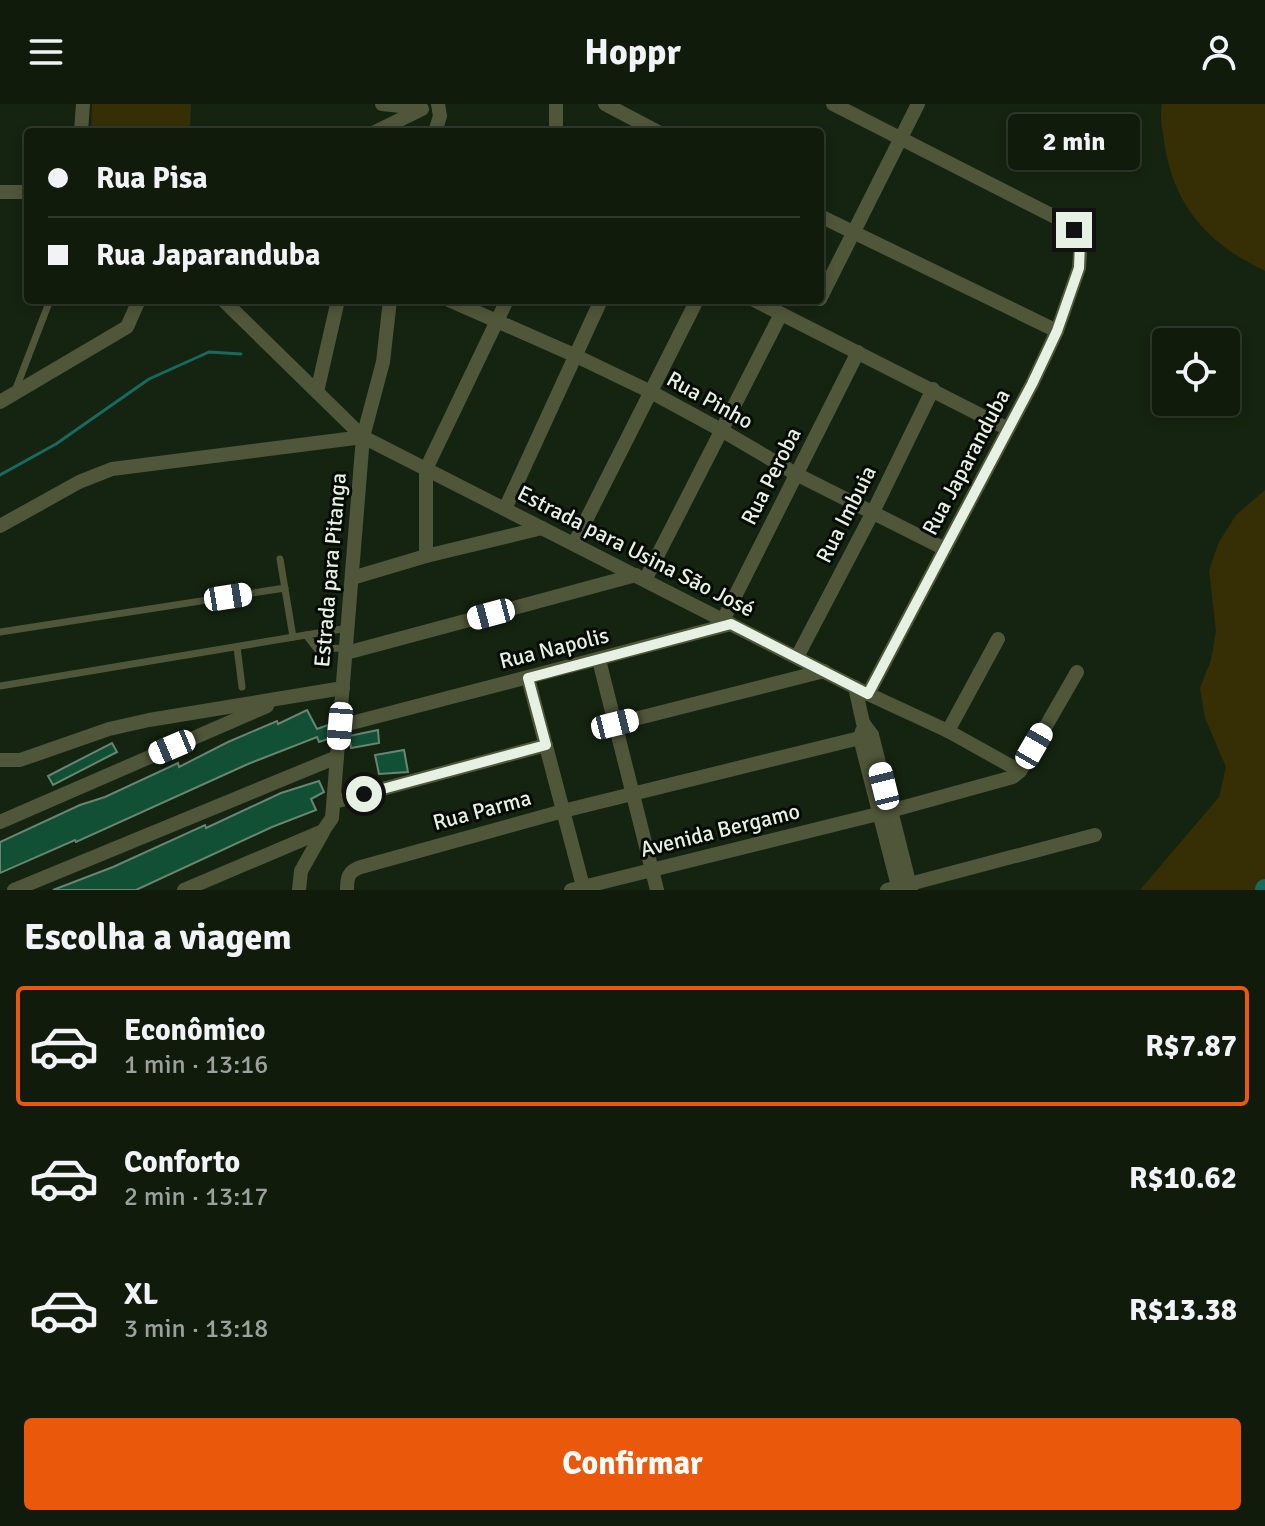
<!DOCTYPE html>
<html lang="pt">
<head>
<meta charset="utf-8">
<style>
  :root { --surface:#101b0c; --page:#1e281a; --text:#f1f3f6; --muted:#9ca19d; --line:#30392d; --accent:#ea580c }
  body { margin:0; font-family:Signika,sans-serif; background:var(--page); color:var(--text); height:100vh; display:flex; flex-direction:column; font-size:30px; white-space:nowrap }
  * { box-sizing:border-box; margin:0 }
  p { font-size:26px; color:var(--muted) }
  .icon { flex:none; width:44px; height:44px; fill:none; stroke:currentColor; stroke-width:2; stroke-linecap:round; stroke-linejoin:round }
  .map { position:relative; height:786px; overflow:hidden }
  .panel { display:flex; flex-direction:column; background:var(--surface); flex:1 }
  .panel>* { flex:none }
  .hud { position:absolute; left:24px; top:24px; width:800px; height:176px; border-radius:8px; box-shadow:0 4px 12px #0003,0 0 0 2px var(--line); display:grid; align-content:center; height:176px; padding:0 24px; background:var(--surface) }
  .fabs { position:absolute; left:1152px; top:224px; display:grid; gap:16px }
  .fabs a { display:grid; place-items:center; width:88px; height:88px; border-radius:8px; background:var(--surface); box-shadow:0 4px 12px #0003,0 0 0 2px var(--line); font-size:40px }
  .end { position:absolute; width:36px; height:36px; margin:-18px; border:10px solid #e6f0e3; background:#111; box-shadow:0 0 0 4px #111 }
  .from { border-radius:50% }
  .bubble { position:absolute; height:56px; border-radius:8px; background:var(--surface); box-shadow:0 4px 12px #0003,0 0 0 2px var(--line); font-size:26px; font-weight:700; line-height:56px; text-align:center }
  .car { position:absolute; width:24px; height:48px; margin:-24px -12px; border-radius:10px; box-shadow:0 0 6px 2px #0007; background:linear-gradient(#fff 24%,#345 0 40%,#fff 0 76%,#345 0 86%,#fff 0) }
  .hud b { display:flex; align-items:center; gap:28px; height:76px; font-size:30px }
  .hud b+b { border-top:2px solid var(--line) }
  .hud i { width:20px; height:20px; background:var(--text) }
  ul { padding:0; list-style:none }
  li { display:flex; align-items:center; gap:24px; height:120px; margin:0 16px 12px; padding:0 8px; border:4px solid transparent; border-radius:8px }
  li div { flex:1 }
  li b { display:block; font-size:30px }
  li em { font-style:normal; font-weight:700 }
  li.active { border-color:var(--accent) }
  li>.icon { width:72px; height:72px; stroke-width:1.5 }
  h2 { padding:0 24px; font-size:36px; line-height:96px }
  .primary-button { display:flex; gap:16px; margin-top:auto; padding:16px 24px }
  .primary-button a { flex:1; height:92px; border-radius:8px; background:var(--accent); color:#fff; font-size:32px; font-weight:700; line-height:92px; text-align:center }
  header { display:flex; justify-content:space-between; align-items:center; height:104px; padding:0 24px; background:var(--surface); font-size:36px; font-weight:700 }
  .map>svg:first-child { display:block }
  .green { fill:#362e05 }
  .lines { fill:none; stroke-linecap:round; stroke-linejoin:round }
  .stream { stroke:#186a5e; stroke-width:3 }
  .river { stroke:#186a5e; stroke-width:20 }
  .building { fill:#125035; stroke:#688574; stroke-width:2 }
  .service { stroke:#50563a; stroke-width:7 }
  .minor { stroke:#50563a; stroke-width:14 }
  .route { stroke:#e6f0e3; stroke-width:10 }
  .labels { text-anchor:middle; dominant-baseline:central; stroke-width:6; stroke-linejoin:round; paint-order:stroke }
  .street-label { font-size:22px; fill:#e6f0e3; stroke:#050b04 }
</style>
</head>
<body>
<header><svg class="icon" aria-label="menu" viewBox="0 0 24 24"><path d="M4 6h16M4 12h16M4 18h16"/></svg>Hoppr<svg class="icon" aria-label="person" viewBox="0 0 24 24"><circle cx="12" cy="8" r="4"/><path d="M4 21q1-7 8-7t8 7"/></svg></header>
<div class="map">
<svg width="1265" height="786" viewBox="0 0 1265 786">
  <rect width="100%" height="100%" fill="#152410"/>
  <g class="green">
    <path d="M92 0H191L190 28H91Z"/>
    <path d="M1162 0H1265V167C1210 141 1175 104 1165 43 1163 28 1159 14 1162 0Z"/>
    <path d="M1265 386V786H1140L1219 693 1226 663 1205 614 1200 584 1211 556 1216 527 1209 466 1219 438 1236 411Z"/>
  </g>
  <g class="lines">
    <path class="stream" d="M0 371 56 340 149 275 209 248 241 250"/>
    <path class="river" d="M1265 786V785"/>
  </g>
  <g class="building">
    <path d="M307 606 317 625 328 621V635L319 638 317 633 248 660 76 738 75 736 0 769V738L80 701 105 693 178 659 179 663 228 638 277 617 278 620Z"/>
    <path d="M378 626 379 639 351 644 349 632Z"/>
    <path d="M112 639 117 648 53 681 48 672Z"/>
    <path d="M404 646 408 668 379 670 375 651Z"/>
    <path d="M319 677 324 688 311 695 316 706 272 723 136 786H53L113 763 205 721 206 724 281 689Z"/>
  </g>
  <g class="lines">
    <g class="service">
      <path d="M15 287 50 196"/>
      <path d="M280 455 293 533"/>
      <path d="M0 528 285 484"/>
      <path d="M306 531 317 545 345 544"/>
      <path d="M237 543 242 583"/>
      <path d="M0 582 348 524"/>
    </g>
    <g class="minor">
      <path d="M382 0 420 4"/>
      <path d="M605 0 658 28"/>
      <path d="M81 28 83 0"/>
      <path d="M375 28 422 5"/>
      <path d="M435 28 440 12 438 0"/>
      <path d="M556 28V0"/>
      <path d="M0 88H28"/>
      <path d="M820 112 1057 227"/>
      <path d="M820 195 918 0"/>
      <path d="M223 196 363 333 868 590 1032 280 1057 227 1079 164 1080 150V138L1074 126 1065 118 833 0"/>
      <path d="M449 196 574 251 651 288 721 326 796 370 945 445"/>
      <path d="M754 196 1008 325"/>
      <path d="M317 288 338 196"/>
      <path d="M0 298 127 223 139 196"/>
      <path d="M505 405 601 196"/>
      <path d="M0 422 79 378 112 365 363 333"/>
      <path d="M574 440 697 196"/>
      <path d="M426 452V365L507 196"/>
      <path d="M352 474 426 452 542 424"/>
      <path d="M645 476 781 210"/>
      <path d="M723 516 858 248"/>
      <path d="M346 549 636 471"/>
      <path d="M797 553 873 408 933 285"/>
      <path d="M599 556 657 786"/>
      <path d="M528 574 584 786"/>
      <path d="M855 583 863 619 872 631 911 786"/>
      <path d="M868 590 948 627 1020 667"/>
      <path d="M615 620 824 567"/>
      <path d="M340 622 731 520"/>
      <path d="M862 627 860 634 899 786"/>
      <path d="M948 627 998 535"/>
      <path d="M0 656H20L109 625 149 616 343 584"/>
      <path d="M334 698 546 641"/>
      <path d="M0 718 267 602"/>
      <path d="M14 786 337 653"/>
      <path d="M184 786 323 727 332 714 363 333 383 258 390 196"/>
      <path d="M299 786 301 767 323 728"/>
      <path d="M347 786C347 774 348 767 361 763L563 707 872 631"/>
      <path d="M571 786 890 707 1013 673 1020 667 1077 568"/>
      <path d="M887 786 1095 731"/>
    </g>
  </g>
  <g class="lines">
    <path class="route" d="M364 690 546 641 528 574 731 520 868 590 1032 280 1057 227 1079 164 1080 138 1074 126"/>
  </g>
  <g class="labels">
    <g class="street-label">
      <text transform="translate(710 296) rotate(29)">Rua Pinho</text>
      <text transform="translate(966 358) rotate(-62)">Rua Japaranduba</text>
      <text transform="translate(771 372) rotate(-63)">Rua Peroba</text>
      <text transform="translate(846 410) rotate(-63)">Rua Imbuia</text>
      <text transform="translate(636 447) rotate(27)">Estrada para Usina São José</text>
      <text transform="translate(330 466) rotate(-85)">Estrada para Pitanga</text>
      <text transform="translate(554 544) rotate(-14)">Rua Napolis</text>
      <text transform="translate(482 706) rotate(-15)">Rua Parma</text>
      <text transform="translate(720 726) rotate(-14)">Avenida Bergamo</text>
    </g>
  </g>
</svg>
<div class="fabs">
<a><svg class="icon" aria-label="locate" viewBox="0 0 24 24"><circle cx="12" cy="12" r="6"/><path d="M12 2v4M12 18v4M2 12h4M18 12h4"/></svg></a>
</div>
<i class="end from" style="left:364px;top:690px"></i>
<i class="end" style="left:1074px;top:126px"></i>
<div class="bubble" style="left:1008px;top:10px;width:132px">2 min</div>
<i class="car" style="left:228px;top:493px;rotate:81deg"></i>
<i class="car" style="left:491px;top:510px;rotate:255deg"></i>
<i class="car" style="left:615px;top:620px;rotate:76deg"></i>
<i class="car" style="left:340px;top:622px;rotate:185deg"></i>
<i class="car" style="left:1034px;top:642px;rotate:30deg"></i>
<i class="car" style="left:172px;top:643px;rotate:247deg"></i>
<i class="car" style="left:884px;top:682px;rotate:346deg"></i>
<div class="hud">
<b><i class="from"></i>Rua Pisa</b>
<b><i></i>Rua Japaranduba</b>
</div>
</div>
<section class="panel">
<h2>Escolha a viagem</h2>
<ul>
<li class="active"><svg class="icon" aria-label="car" viewBox="0 0 24 24"><path d="M5 17H2v-5l4-1 3-4h7l3 4 3 1v5h-3M9 17h6M6 11h13"/><circle cx="7" cy="17" r="2"/><circle cx="17" cy="17" r="2"/></svg><div><b>Econômico</b><p>1 min · 13:16</p></div><em>R$7.87</em></li>
<li><svg class="icon" aria-label="car" viewBox="0 0 24 24"><path d="M5 17H2v-5l4-1 3-4h7l3 4 3 1v5h-3M9 17h6M6 11h13"/><circle cx="7" cy="17" r="2"/><circle cx="17" cy="17" r="2"/></svg><div><b>Conforto</b><p>2 min · 13:17</p></div><em>R$10.62</em></li>
<li><svg class="icon" aria-label="car" viewBox="0 0 24 24"><path d="M5 17H2v-5l4-1 3-4h7l3 4 3 1v5h-3M9 17h6M6 11h13"/><circle cx="7" cy="17" r="2"/><circle cx="17" cy="17" r="2"/></svg><div><b>XL</b><p>3 min · 13:18</p></div><em>R$13.38</em></li>
</ul>
<div class="primary-button"><a>Confirmar</a></div>
</section>
</body>
</html>
